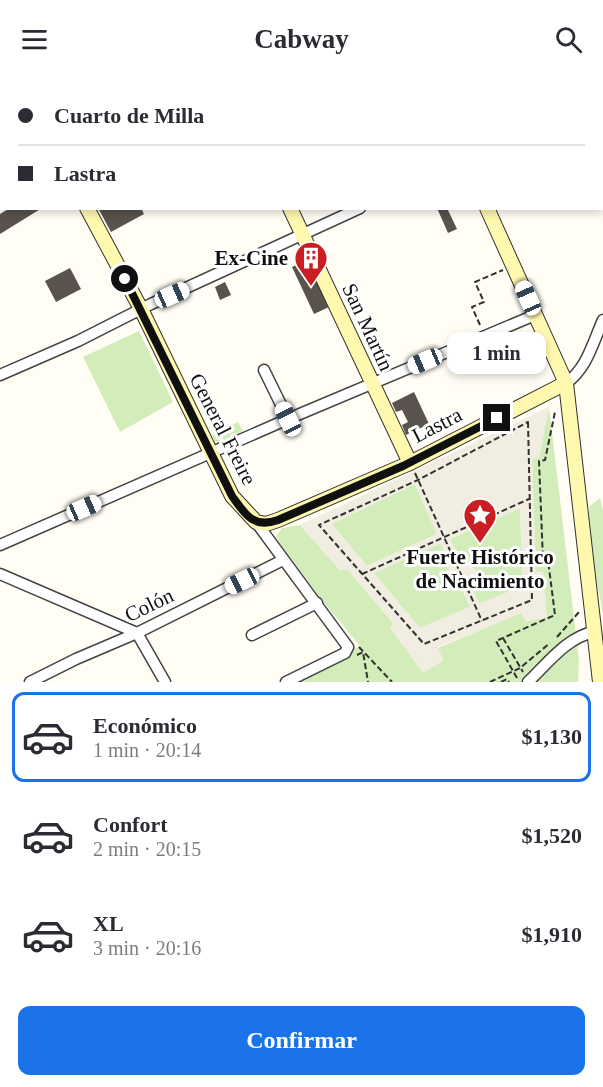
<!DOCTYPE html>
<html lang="es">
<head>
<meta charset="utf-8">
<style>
  :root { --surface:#fff; --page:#f2f2f3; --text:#2b2b33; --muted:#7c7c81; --line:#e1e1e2; --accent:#1a73e8 }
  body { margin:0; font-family:"Times New Roman",serif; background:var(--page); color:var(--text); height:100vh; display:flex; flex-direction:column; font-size:22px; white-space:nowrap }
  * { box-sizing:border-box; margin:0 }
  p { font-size:20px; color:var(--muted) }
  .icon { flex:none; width:33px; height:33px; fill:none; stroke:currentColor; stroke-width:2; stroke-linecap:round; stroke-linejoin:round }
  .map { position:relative; height:604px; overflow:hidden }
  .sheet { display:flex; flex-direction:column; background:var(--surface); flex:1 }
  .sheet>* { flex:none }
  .top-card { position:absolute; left:0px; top:0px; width:603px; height:132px; box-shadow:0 3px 9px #0003; display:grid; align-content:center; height:132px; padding:0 18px; background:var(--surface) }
  .end { position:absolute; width:27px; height:27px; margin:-14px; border:8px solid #101010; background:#fff; box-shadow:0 0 0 3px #fff }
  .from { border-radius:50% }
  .bubble { position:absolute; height:42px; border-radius:12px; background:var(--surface); box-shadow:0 3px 9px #0003; font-size:20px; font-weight:600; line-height:42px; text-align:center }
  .car { position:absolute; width:18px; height:36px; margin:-18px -9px; border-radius:8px; box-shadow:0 0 4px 2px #0007; background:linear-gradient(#fff 24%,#345 0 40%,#fff 0 76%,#345 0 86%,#fff 0) }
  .top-card b { display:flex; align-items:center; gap:21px; height:57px; font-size:22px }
  .top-card b+b { border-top:2px solid var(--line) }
  .top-card i { width:15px; height:15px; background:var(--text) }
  ul { padding:10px 0 0; list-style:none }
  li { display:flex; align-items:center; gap:18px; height:90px; margin:0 12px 9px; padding:0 6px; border:3px solid transparent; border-radius:12px }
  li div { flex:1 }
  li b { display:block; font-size:22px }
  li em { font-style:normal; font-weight:600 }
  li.current { border-color:var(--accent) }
  li>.icon { width:54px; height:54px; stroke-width:1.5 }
  .primary-button { display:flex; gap:12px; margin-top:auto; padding:12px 18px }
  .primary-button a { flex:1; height:69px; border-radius:12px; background:var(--accent); color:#fff; font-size:24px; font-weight:600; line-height:69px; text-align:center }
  header { display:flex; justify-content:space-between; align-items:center; height:78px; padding:0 18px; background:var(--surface); font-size:27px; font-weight:600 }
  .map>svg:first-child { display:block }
  .green { fill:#d3edba }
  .plaza { fill:#f1ede1; fill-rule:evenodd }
  .building { fill:#5a524c }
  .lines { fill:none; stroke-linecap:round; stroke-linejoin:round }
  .street-casing { stroke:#434343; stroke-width:13 }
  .secondary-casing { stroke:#323232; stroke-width:16 }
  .path { stroke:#323232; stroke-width:2; stroke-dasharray:6 3; stroke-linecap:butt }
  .street { stroke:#fff; stroke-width:10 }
  .secondary { stroke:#fff8af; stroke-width:14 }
  .route { stroke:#101010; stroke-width:8 }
  .labels { text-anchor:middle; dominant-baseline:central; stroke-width:6; stroke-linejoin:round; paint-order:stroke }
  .poi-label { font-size:21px; font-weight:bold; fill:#101010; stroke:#fff; text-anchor:end }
  .street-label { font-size:21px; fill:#101010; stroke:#fff }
</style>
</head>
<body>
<header><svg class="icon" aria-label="menu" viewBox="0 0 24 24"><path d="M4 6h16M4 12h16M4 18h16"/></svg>Cabway<svg class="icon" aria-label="search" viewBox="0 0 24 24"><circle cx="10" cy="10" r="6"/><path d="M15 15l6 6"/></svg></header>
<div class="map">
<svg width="603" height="604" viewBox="0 0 603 604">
  <rect width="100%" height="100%" fill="#fffdf4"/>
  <g class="green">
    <path d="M139 253 173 324 120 354 83 279Z"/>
    <path d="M549 329 579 582 578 604H287L296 597 360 568 326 527 279 464 276 458 282 450 300 447 340 492 347 491 394 546 443 583 438 570 522 534 542 494H536L532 381 539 379Z"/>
    <path d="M238 344 243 353 217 366 212 357Z"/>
    <path d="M415 406 437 456 367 488 331 446Z"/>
    <path d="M600 420 603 432V536L586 446 590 428Z"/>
    <path d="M520 430 523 508 479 526 471 508 474 505 464 483H460L450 461Z"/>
    <path d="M441 465 470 529 420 550 373 495Z"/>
  </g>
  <path class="plaza" d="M549 329 539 379 532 382 536 493 543 494 547 539 526 544 521 535 438 569 443 583 423 595 390 550 393 545 347 491 340 492 300 447ZM415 406 437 456 367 488 332 446ZM520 430 523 508 479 526 471 508 476 501 475 491 468 485 460 483 450 461ZM441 465 451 486 447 494 448 503 454 510 463 512 470 529 420 550 374 495Z"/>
  <g class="building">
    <path d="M10 130H42L0 156V136Z"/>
    <path d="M98 130H141L144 136 111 154Z"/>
    <path d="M437 130H447L457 151 448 155Z"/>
    <path d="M307 182 329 229 314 236 292 189Z"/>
    <path d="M70 190 81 211 56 224 45 203Z"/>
    <path d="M225 204 231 217 220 222 215 209Z"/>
    <path d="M414 314 429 346 406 357 402 347 408 344 402 332 396 334 392 325Z"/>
  </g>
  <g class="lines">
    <defs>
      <g id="street">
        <path d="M264 292 288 341"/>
        <path d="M0 297 78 263 151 226 360 130"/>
        <path d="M566 305C587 291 593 264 603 242"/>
        <path d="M256 444 348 569 345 575 286 604"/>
        <path d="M0 467 288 341 535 237"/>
        <path d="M0 496 137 555 165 604"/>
        <path d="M252 557 317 525"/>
        <path d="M30 604 76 581 137 555 283 482"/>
        <path d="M528 604C547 586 567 559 594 554"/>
      </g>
      <g id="secondary">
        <path d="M16 0 17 2"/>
        <path d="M228 0 229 2"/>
        <path d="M424 0 425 2"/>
        <path d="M125 2 128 0"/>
        <path d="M0 58 2 57"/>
        <path d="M87 130 141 231 232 418 256 444 266 446 278 442 410 385 566 305"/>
        <path d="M290 130 410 385"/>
        <path d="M487 130 566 305 600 604"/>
      </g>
    </defs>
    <use href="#street" class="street-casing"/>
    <use href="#secondary" class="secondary-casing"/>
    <g class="path">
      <path d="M480 247 472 229 484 224 475 204 503 192"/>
      <path d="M528 344 532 522 424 566 319 447 418 402Z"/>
      <path d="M415 395 482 543"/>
      <path d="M362 496 529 421"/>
      <path d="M557 559 579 534"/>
      <path d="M503 560 523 594"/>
      <path d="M359 569 392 604"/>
      <path d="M357 577 363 574 368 604"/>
      <path d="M517 600 496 563 555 537 548 482H543L539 383 545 382 555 334"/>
      <path d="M490 604 520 590 550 565"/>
      <path d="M501 604 507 601 509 604"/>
    </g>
    <use href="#street" class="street"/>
    <use href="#secondary" class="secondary"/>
  </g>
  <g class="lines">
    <path class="route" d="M125 201 232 418C245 436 253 451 278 442L403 388 497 340"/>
  </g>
  <defs>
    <symbol id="building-pin" viewBox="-11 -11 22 30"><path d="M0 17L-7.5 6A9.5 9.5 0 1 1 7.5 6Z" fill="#c91f23" stroke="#fff"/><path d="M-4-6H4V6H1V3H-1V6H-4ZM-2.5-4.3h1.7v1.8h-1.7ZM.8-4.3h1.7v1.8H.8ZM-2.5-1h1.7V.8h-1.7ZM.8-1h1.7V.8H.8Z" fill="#fff"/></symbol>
    <symbol id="sight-pin" viewBox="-11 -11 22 30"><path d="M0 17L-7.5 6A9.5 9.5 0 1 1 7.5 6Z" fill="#c91f23" stroke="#fff"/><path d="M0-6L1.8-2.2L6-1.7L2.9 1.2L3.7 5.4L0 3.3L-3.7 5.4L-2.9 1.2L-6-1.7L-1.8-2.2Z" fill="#fff"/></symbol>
  </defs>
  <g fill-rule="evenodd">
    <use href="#building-pin" x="292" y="161" width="38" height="52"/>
    <use href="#sight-pin" x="461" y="418" width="38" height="52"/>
  </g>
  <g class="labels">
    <g class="poi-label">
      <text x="288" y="180">Ex-Cine</text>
      <text x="480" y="479" text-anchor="middle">Fuerte Histórico<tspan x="480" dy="24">de Nacimiento</tspan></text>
    </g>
    <g class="street-label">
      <text transform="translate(368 249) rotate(65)">San Martín</text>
      <text transform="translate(437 347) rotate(-27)">Lastra</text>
      <text transform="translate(223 351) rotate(63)">General Freire</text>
      <text transform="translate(149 527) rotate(-26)">Colón</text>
    </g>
  </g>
</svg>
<i class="end from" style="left:125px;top:201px"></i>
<i class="end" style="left:497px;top:340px"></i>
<div class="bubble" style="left:447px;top:254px;width:99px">1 min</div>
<i class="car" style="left:172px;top:217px;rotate:66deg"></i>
<i class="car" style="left:528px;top:220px;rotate:336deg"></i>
<i class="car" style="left:425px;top:283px;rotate:247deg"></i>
<i class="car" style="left:288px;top:341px;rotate:334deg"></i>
<i class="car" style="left:84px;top:430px;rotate:66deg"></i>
<i class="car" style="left:242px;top:503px;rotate:244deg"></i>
<div class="top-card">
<b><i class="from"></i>Cuarto de Milla</b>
<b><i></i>Lastra</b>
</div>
</div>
<section class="sheet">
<ul>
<li class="current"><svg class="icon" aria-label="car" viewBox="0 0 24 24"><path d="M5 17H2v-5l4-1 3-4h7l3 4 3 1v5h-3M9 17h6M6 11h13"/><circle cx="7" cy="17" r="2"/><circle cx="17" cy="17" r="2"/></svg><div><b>Económico</b><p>1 min · 20:14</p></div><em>$1,130</em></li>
<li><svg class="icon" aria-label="car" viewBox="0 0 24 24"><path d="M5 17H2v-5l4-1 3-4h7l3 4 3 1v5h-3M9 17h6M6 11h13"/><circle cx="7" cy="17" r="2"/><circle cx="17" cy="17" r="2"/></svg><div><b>Confort</b><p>2 min · 20:15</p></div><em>$1,520</em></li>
<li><svg class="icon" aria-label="car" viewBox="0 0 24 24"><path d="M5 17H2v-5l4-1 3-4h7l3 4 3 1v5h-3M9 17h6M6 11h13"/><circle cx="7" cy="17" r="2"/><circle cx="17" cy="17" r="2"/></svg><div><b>XL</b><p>3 min · 20:16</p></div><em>$1,910</em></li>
</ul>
<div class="primary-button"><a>Confirmar</a></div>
</section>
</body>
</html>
